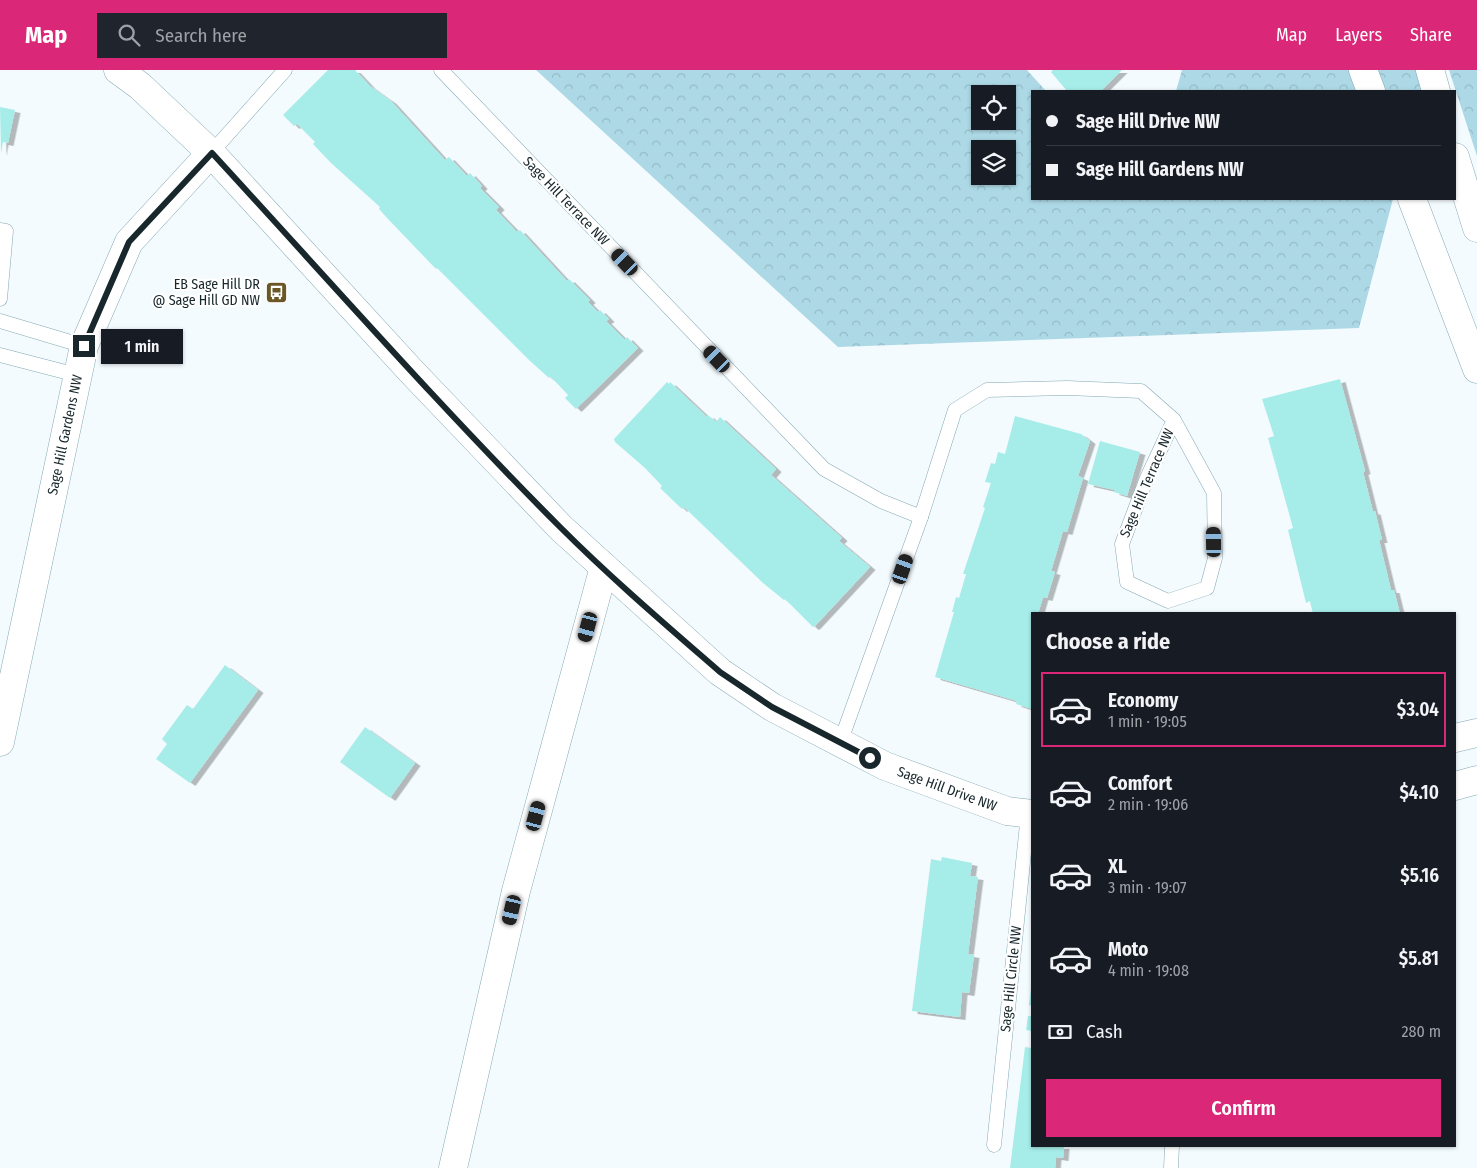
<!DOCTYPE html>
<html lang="en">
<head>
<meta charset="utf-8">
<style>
  :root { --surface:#171b24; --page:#20242c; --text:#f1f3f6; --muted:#9ea1a6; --line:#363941; --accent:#db2777 }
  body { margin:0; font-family:"Fira Sans Condensed",sans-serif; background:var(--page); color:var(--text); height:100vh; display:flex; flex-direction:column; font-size:19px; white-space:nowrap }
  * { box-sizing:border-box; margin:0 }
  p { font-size:16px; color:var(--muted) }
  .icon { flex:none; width:28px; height:28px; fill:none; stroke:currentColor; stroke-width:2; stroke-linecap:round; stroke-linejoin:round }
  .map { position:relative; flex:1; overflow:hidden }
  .side { position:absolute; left:1031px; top:542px; width:425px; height:535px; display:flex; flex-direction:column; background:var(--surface); border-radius:0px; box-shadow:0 1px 4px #0004 }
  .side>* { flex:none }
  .hud { position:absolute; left:1031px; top:20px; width:425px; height:110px; border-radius:0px; box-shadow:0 1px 4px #0004; display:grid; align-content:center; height:110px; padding:0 15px; background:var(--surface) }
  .fabs { position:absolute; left:971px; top:15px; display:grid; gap:10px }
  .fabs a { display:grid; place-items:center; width:45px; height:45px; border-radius:0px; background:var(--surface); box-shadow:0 1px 4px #0004; font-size:25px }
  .end { position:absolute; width:22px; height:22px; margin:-11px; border:6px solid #17272b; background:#fff; box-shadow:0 0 0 2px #fff }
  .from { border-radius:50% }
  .bubble { position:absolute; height:35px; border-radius:0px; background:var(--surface); box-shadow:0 1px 4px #0004; font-size:16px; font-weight:600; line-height:35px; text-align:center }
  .car { position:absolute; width:15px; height:30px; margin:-15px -8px; border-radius:6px; box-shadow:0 0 4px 1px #0007; background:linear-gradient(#222 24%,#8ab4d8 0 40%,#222 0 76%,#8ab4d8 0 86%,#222 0) }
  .hud b { display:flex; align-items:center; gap:18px; height:48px; font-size:19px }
  .hud b+b { border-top:1px solid var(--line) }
  .hud i { width:12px; height:12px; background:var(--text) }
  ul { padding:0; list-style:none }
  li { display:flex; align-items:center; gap:15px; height:75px; margin:0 10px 8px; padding:0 5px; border:2px solid transparent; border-radius:0px }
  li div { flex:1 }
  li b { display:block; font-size:19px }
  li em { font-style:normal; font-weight:600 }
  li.on { border-color:var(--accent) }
  li>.icon { width:45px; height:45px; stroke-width:1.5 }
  h2 { padding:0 15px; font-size:22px; line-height:60px }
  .pay { display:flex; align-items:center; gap:12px; height:55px; padding:0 15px; font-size:19px }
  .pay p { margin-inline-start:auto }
  .button { display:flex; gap:10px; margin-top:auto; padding:10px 15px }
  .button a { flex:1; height:58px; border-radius:0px; background:var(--accent); color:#fff; font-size:20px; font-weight:600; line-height:58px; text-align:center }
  header { display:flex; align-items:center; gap:30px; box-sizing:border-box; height:70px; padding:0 25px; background:var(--accent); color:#fff }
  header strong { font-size:24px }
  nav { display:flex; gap:28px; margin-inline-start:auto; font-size:18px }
  .search { width:350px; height:45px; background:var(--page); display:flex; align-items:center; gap:12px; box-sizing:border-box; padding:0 18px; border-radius:0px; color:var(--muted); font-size:19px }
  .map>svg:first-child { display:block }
  .park { fill:url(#park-crowns); fill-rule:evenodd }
  .building { fill:#a6ede9; filter:url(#shadow) }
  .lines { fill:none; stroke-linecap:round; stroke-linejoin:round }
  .lane-casing { stroke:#83a9b4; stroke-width:15 }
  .street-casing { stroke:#83a9b4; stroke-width:29 }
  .secondary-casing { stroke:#83a9b4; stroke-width:29 }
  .lane { stroke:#fff; stroke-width:14 }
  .street { stroke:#fff; stroke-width:28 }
  .secondary { stroke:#fff; stroke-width:28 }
  .route { stroke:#17272b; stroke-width:6 }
  .labels { text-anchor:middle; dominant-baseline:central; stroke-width:4.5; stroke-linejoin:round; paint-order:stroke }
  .street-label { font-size:14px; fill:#17272b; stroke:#fff }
  .poi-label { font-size:14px; fill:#17272b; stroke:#fff; text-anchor:end }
</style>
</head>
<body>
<header>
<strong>Map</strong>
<div class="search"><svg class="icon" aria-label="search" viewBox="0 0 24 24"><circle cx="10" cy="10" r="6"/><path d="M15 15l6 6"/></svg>Search here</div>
<nav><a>Map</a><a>Layers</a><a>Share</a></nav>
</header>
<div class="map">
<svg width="1477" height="1098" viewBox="0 0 1477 1098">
  <defs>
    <pattern id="park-crowns" width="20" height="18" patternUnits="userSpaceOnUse" patternTransform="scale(1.25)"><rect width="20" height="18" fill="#add9e6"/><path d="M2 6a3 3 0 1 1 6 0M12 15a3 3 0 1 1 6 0" fill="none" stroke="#94bac5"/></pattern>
    <filter id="shadow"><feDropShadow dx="5.5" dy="3" stdDeviation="0" flood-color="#0004"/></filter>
  </defs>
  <rect width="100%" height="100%" fill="#f4fbfe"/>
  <g class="park">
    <path d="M536 0H1027L1046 21H1032V129H1393L1359 258 838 277ZM980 24H1008V51H980ZM980 79H1008V106H980Z"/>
    <path d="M1182 0H1428L1422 21H1176Z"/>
    <path d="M1449 0H1477V86Z"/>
  </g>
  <g class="building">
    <path d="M328 0H355L370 16 391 31 445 90 449 87 467 106 470 103 482 116 480 118 499 137 496 140 517 162 520 160 567 211 569 209 590 230 588 232 598 242 600 240 609 249 606 251 625 270 627 267 638 278 576 339 565 328 568 325 550 306 549 308 529 290 437 198 436 199 388 149 379 139 380 137 331 93 313 74 315 72 297 54 294 56 283 45Z"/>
    <path d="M1053 0H1122L1101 21H1067L1051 2Z"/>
    <path d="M0 37 15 40 8 73 3 72 1 83Z"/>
    <path d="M1340 309 1365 401 1363 402 1373 442 1375 441 1382 470H1379L1391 520H1394L1400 544H1313L1310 531 1306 533 1288 460 1293 458 1268 368 1274 366 1262 329Z"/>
    <path d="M667 312 669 314 670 312 707 347 708 345 716 352 720 347 776 399 771 405 842 468 839 471 870 497 815 556 813 557 785 529 784 530 763 513 684 437 682 439 660 418 662 416 645 398 615 372 614 369Z"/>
    <path d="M1015 346 1081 364 1090 371 1078 406 1083 408 1067 462 1063 461 1051 501 1055 502 1047 528 1043 527 1038 544H1032V639L1016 634 1017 631 935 607 954 542H952L956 527 959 528 966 504H963L985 438 983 437 991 413 985 412 991 393 995 394 998 382 1005 384Z"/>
    <path d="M1100 371 1140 382 1127 426 1114 422 1115 420 1088 414Z"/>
    <path d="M225 595 258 620 190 713 156 689 167 674 162 669 187 635 193 639Z"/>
    <path d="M365 657 415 693 390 728 340 692Z"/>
    <path d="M942 787 972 793 970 806 978 807 968 884 974 885 969 923 962 922 960 947 912 941 931 789 941 791Z"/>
    <path d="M1031 919 1032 920V936L1029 935Z"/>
    <path d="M1031 941H1032V961L1026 960 1028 946H1031Z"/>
    <path d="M1025 977 1032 978V1076H1064L1063 1088 1056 1087 1055 1098H1010Z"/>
  </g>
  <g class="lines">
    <defs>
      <g id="lane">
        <path d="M441 0 824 399 881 431 921 447"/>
        <path d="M211 83 285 0"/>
        <path d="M0 160 6 161 0 229"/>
        <path d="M0 251 84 276"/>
        <path d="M0 285 77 305"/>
        <path d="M840 673 921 447 955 340 987 320 1067 318 1141 321 1174 350 1214 423 1215 488 1207 518 1168 531 1127 512 1122 474 1147 408 1174 350"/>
        <path d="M994 1075 1028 744"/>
        <path d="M1171 1098 1172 1076"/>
      </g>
      <g id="street">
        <path d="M0 672 84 276 129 172 211 83"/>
        <path d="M453 1098 516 821 604 497"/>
      </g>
      <g id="secondary">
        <path d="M118 0 140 16 211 83 411 301 561 458 720 602 772 637 885 696 1007 741 1032 744"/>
        <path d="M1363 0 1371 21"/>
        <path d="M1430 0 1436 21"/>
        <path d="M1455 87 1477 158"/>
        <path d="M1412 129 1477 299"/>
        <path d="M1455 668 1477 663"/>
        <path d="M1455 716 1477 710"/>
      </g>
    </defs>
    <use href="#lane" class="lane-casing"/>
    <use href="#street" class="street-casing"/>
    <use href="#secondary" class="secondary-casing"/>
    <use href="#lane" class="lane"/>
    <use href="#street" class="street"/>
    <use href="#secondary" class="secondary"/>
  </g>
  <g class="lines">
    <path class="route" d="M84 276 129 172 212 83C327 208 440 337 560 457 611 508 666 555 720 602L772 637 870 688"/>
  </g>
  <defs>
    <symbol id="bus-square" viewBox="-11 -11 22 22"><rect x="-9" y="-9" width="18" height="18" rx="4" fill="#6b5725" stroke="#fff"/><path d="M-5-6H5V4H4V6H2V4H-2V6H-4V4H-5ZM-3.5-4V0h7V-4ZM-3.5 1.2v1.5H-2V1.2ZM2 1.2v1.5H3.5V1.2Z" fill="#fff"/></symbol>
  </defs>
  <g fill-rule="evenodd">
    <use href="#bus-square" x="264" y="210" width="25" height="25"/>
  </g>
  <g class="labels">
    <g class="street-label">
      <text transform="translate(566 131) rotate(46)">Sage Hill Terrace NW</text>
      <text transform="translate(65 365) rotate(-78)">Sage Hill Gardens NW</text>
      <text transform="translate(1147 413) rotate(-67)">Sage Hill Terrace NW</text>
      <text transform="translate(947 719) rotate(20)">Sage Hill Drive NW</text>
      <text transform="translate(1011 909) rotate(-84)">Sage Hill Circle NW</text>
    </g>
    <g class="poi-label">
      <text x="260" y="214">EB Sage Hill DR<tspan x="260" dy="16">@ Sage Hill GD NW</tspan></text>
    </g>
  </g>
</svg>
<div class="fabs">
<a><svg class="icon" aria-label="locate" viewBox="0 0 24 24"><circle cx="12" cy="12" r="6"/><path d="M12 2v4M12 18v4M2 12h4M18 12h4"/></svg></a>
<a><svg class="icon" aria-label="layers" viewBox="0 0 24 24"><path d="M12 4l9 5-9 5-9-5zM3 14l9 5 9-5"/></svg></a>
</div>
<i class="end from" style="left:870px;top:688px"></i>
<i class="end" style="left:84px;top:276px"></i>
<div class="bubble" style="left:101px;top:259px;width:82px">1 min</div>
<i class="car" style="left:625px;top:192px;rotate:316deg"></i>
<i class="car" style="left:717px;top:289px;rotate:316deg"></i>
<i class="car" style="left:1214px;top:472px;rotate:359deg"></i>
<i class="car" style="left:903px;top:499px;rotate:19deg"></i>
<i class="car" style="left:588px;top:557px;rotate:195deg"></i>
<i class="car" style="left:536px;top:746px;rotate:15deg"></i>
<i class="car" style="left:512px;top:840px;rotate:193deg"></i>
<div class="hud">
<b><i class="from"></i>Sage Hill Drive NW</b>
<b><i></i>Sage Hill Gardens NW</b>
</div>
<section class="side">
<h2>Choose a ride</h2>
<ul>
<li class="on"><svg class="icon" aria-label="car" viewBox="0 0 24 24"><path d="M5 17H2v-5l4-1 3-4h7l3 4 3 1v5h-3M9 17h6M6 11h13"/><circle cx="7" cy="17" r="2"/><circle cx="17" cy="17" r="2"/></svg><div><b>Economy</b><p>1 min · 19:05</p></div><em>$3.04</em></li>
<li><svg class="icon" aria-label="car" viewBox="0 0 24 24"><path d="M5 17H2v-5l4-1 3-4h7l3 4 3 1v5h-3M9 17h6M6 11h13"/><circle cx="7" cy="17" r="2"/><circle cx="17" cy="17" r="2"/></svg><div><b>Comfort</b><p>2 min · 19:06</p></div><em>$4.10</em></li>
<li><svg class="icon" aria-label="car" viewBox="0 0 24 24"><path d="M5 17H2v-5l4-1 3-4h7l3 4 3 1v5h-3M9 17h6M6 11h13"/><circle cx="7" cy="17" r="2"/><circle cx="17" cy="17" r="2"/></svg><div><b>XL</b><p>3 min · 19:07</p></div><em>$5.16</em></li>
<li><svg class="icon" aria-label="car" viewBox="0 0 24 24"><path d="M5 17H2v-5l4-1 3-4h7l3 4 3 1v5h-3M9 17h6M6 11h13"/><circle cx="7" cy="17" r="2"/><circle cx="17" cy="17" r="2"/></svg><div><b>Moto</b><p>4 min · 19:08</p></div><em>$5.81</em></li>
</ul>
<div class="pay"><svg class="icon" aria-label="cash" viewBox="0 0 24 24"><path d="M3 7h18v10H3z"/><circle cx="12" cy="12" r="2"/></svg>Cash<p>280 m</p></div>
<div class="button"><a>Confirm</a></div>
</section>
</div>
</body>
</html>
